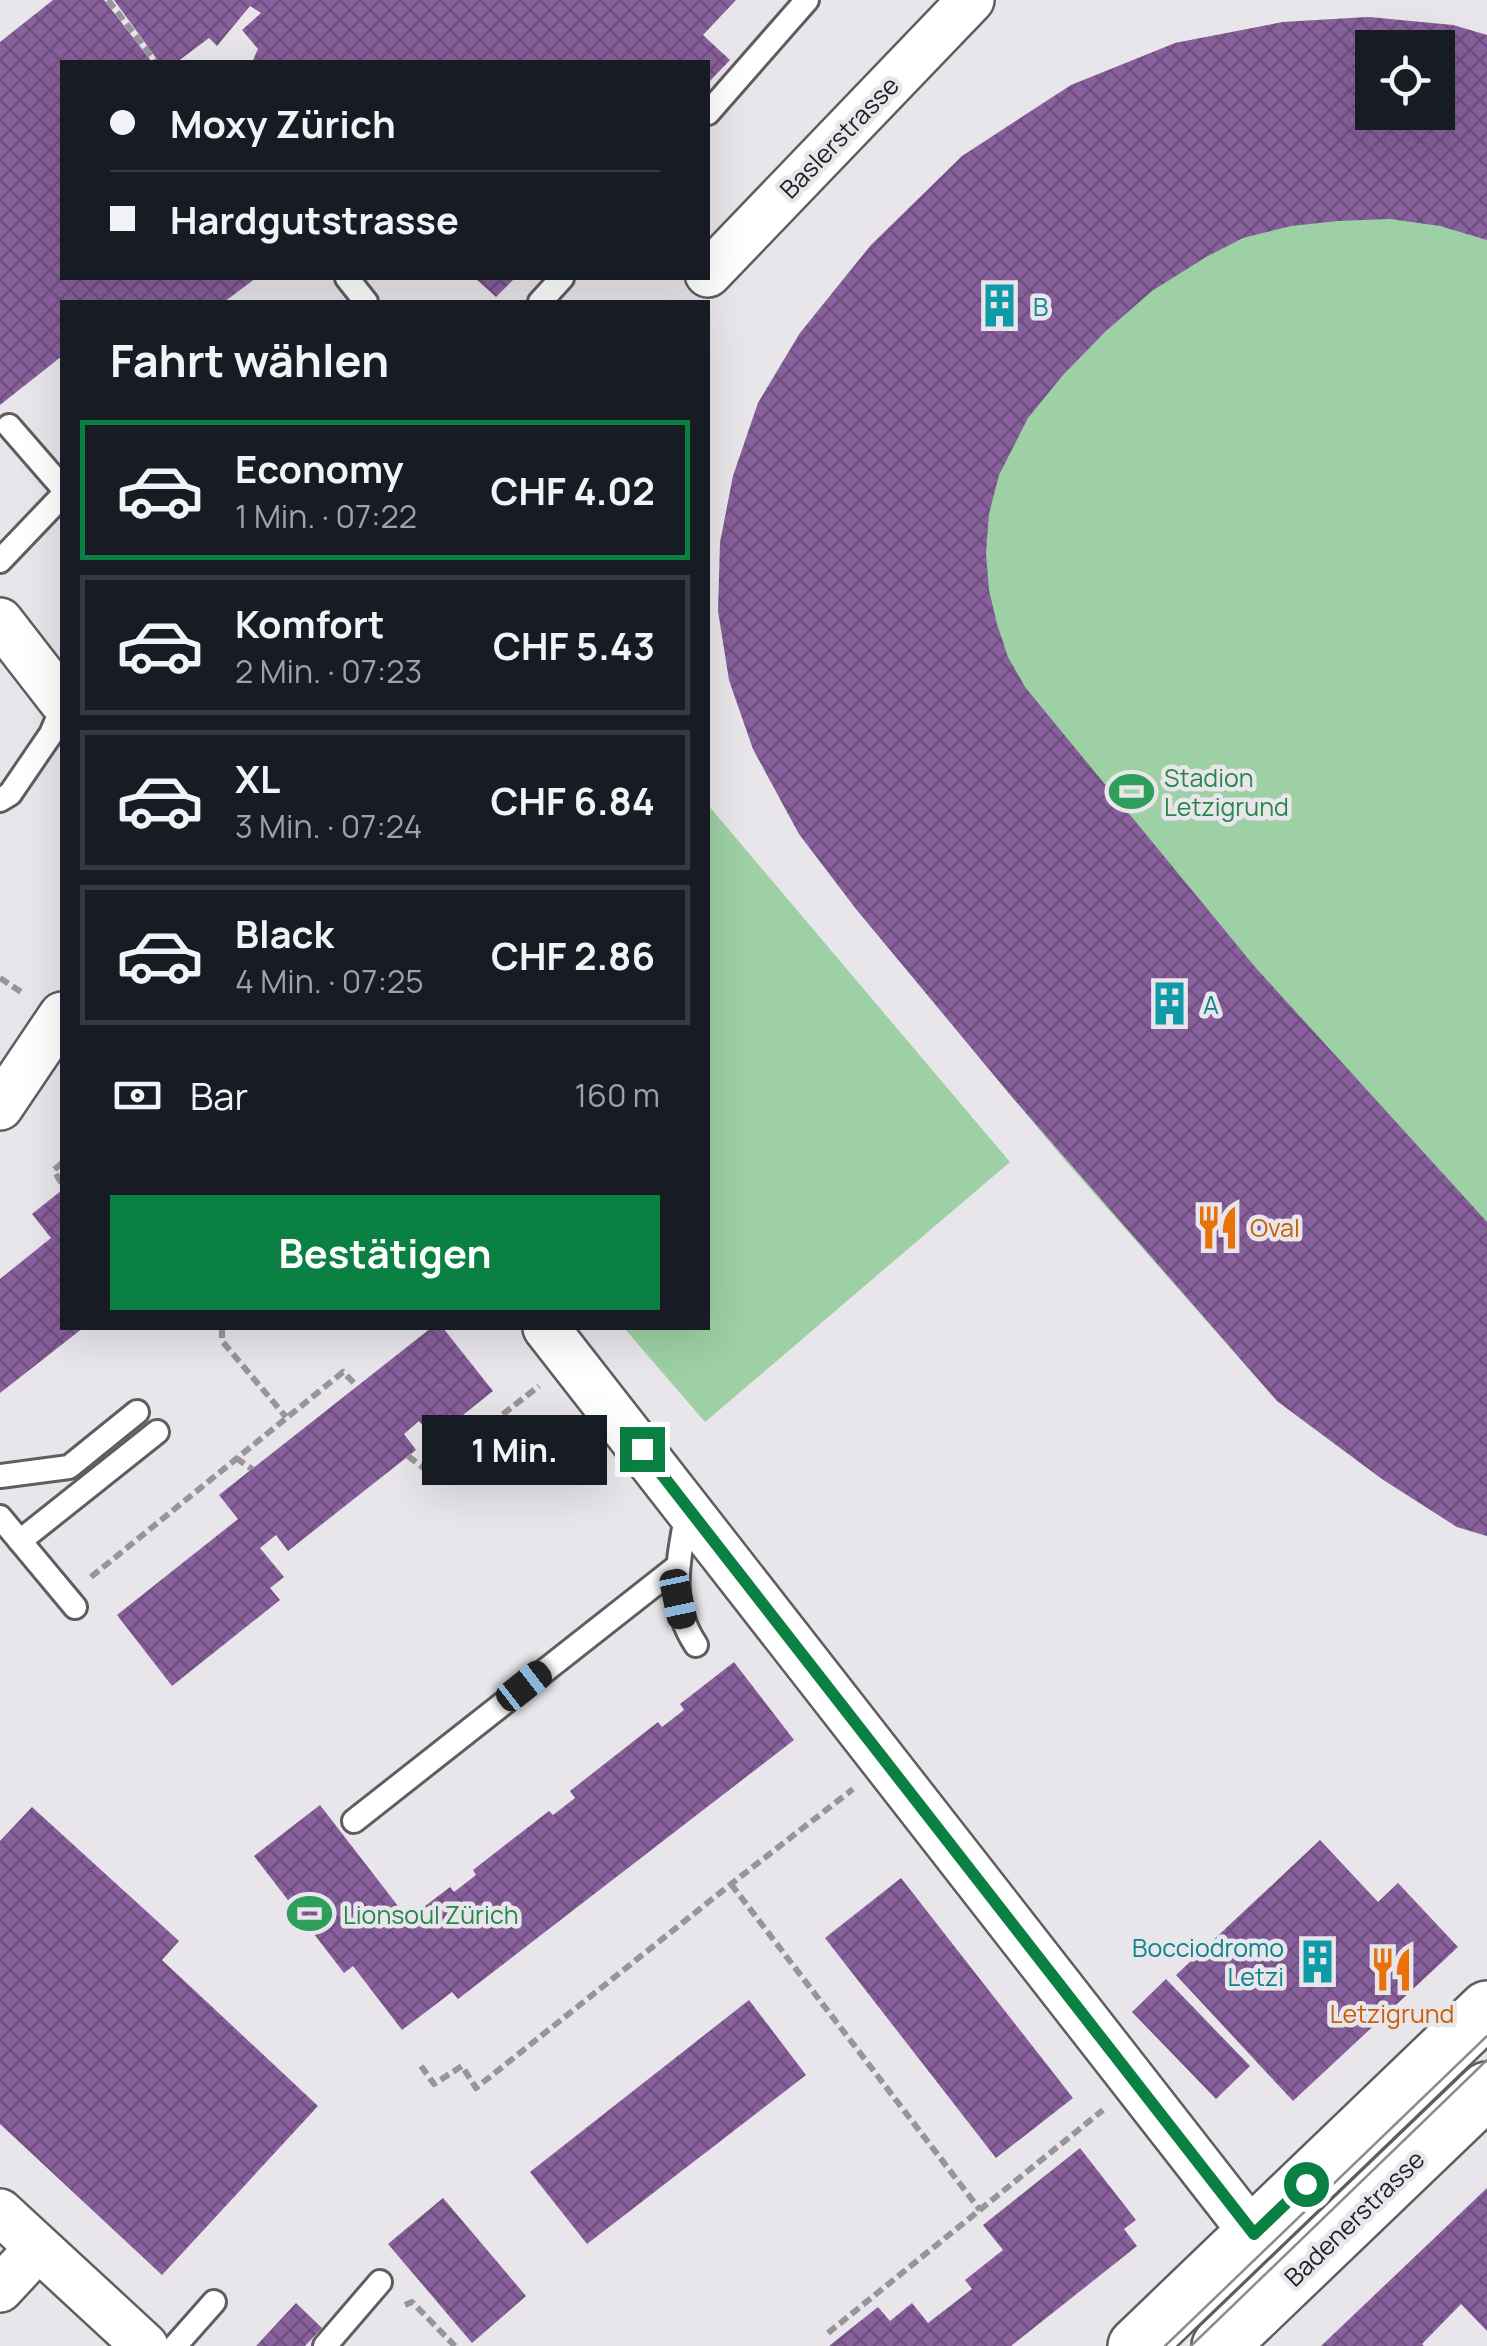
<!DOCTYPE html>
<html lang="de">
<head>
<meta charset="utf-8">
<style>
  :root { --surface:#171b24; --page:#242831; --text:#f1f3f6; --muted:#9ea1a6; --line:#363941; --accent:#0b8043 }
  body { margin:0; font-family:Manrope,sans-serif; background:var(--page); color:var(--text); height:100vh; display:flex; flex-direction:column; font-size:38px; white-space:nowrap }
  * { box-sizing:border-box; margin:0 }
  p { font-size:32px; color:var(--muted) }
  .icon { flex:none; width:55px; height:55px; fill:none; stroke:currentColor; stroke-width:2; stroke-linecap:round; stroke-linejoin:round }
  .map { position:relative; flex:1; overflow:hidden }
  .panel { position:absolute; left:60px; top:300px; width:650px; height:1030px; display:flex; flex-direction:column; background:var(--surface); border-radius:0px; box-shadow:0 10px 40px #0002 }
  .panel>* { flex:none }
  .guide { position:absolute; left:60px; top:60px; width:650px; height:220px; border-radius:0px; box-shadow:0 10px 40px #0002; display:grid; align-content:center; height:220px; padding:0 50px; background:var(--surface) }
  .fabs { position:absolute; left:1355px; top:30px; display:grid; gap:20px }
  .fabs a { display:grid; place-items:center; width:100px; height:100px; border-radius:0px; background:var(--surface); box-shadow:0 10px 40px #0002; font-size:50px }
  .end { position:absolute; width:45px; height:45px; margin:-22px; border:12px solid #0b8043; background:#fff; box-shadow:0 0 0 5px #fff }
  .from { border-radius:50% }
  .bubble { position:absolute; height:70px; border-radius:0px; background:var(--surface); box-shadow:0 10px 40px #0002; font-size:32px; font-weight:700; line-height:70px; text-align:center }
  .car { position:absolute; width:30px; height:60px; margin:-30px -15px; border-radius:12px; box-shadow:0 0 8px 2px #0007; background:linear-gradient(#222 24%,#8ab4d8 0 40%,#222 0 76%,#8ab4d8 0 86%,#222 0) }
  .guide b { display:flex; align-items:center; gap:35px; height:95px; font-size:38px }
  .guide b+b { border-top:2px solid var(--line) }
  .guide i { width:25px; height:25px; background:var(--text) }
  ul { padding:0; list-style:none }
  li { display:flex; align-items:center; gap:30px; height:140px; margin:0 20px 15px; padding:0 30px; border:5px solid var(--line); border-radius:0px }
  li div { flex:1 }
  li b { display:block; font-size:38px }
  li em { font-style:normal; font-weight:700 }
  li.current { border-color:var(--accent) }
  li>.icon { width:90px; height:90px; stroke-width:1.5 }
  h2 { padding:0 50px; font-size:45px; line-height:120px }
  .pay { display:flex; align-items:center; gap:25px; height:110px; padding:0 50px; font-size:38px }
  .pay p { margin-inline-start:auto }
  .cta { display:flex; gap:20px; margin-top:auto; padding:20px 50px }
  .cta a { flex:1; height:115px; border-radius:0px; background:var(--accent); color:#fff; font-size:40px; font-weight:700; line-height:115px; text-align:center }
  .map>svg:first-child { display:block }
  .pitch { fill:#9dd0a4; fill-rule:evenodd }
  .building { fill:url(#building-cross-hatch); fill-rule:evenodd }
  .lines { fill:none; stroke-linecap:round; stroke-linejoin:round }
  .lane-casing { stroke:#5f5d60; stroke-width:28 }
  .street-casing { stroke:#5f5d60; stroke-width:50 }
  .secondary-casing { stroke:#5f5d60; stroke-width:60 }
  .path { stroke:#979598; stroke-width:6; stroke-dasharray:10 5; stroke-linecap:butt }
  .lane { stroke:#fff; stroke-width:22 }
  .street { stroke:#fff; stroke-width:45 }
  .secondary { stroke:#fff; stroke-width:55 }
  .tram { stroke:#8d8b8f; stroke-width:2.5 }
  .route { stroke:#0b8043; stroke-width:12 }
  .labels { text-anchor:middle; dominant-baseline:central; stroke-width:9; stroke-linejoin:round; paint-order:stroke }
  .street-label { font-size:25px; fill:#201f21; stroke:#e8e6ea }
  .culture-label { font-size:25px; fill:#0d838f; stroke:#e8e6ea; text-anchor:start }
  .leisure-label { font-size:25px; fill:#27864d; stroke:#e8e6ea; text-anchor:start }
  .food-label { font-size:25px; fill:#c56008; stroke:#e8e6ea; text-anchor:start }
</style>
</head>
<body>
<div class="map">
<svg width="1487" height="2346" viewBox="0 0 1487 2346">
  <defs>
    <pattern id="building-cross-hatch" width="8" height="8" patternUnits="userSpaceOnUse" patternTransform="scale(2.5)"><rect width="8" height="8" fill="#88609c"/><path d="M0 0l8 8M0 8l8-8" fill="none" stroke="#6f4f7f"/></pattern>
  </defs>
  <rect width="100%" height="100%" fill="#e8e6ea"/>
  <g class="pitch">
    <path d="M1369 17 1487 35V1536L1457 1527 1382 1479 1277 1401 1062 1157 856 909 799 834 753 749 729 680 720 543 733 476 758 403 800 333 871 245 1175 43 1283 22ZM1372 48H1438V112H1372Z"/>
    <path d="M708 805 1010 1162 705 1422 624 1328H708Z"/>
  </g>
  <g class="building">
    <path d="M53 0H104L152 62H62V278H256L224 302H62V356L0 405V42Z"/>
    <path d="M114 0H736L703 35 730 60 708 83V62H255L253 60 258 49 242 30 261 13 250 6 217 46 209 38 177 62H159Z"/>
    <path d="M1369 17 1453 25 1487 35V240L1440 226 1390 219 1338 221 1291 226 1243 238 1206 257 1152 291 1106 331 1063 375 1028 418 999 475 989 514 986 553 989 590 997 624 1008 657 1025 687 1255 967 1487 1222V1536L1457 1527 1382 1479 1277 1401 1012 1097 856 909 799 834 753 749 729 680 718 611 720 543 733 476 758 403 800 333 871 245 962 156 1071 85 1175 43 1283 22ZM1372 48H1438V112H1372Z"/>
    <path d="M475 278H515L496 297Z"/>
    <path d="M62 1190V1328H83L0 1393V1279L51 1238 32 1214Z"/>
    <path d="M431 1328H443L493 1391 433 1439 419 1421 404 1434 416 1450 288 1551 276 1535 260 1548 284 1577 270 1588 280 1600 172 1686 117 1615 238 1519 219 1495Z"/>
    <path d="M734 1662 794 1740 458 1999 452 1992 402 2030 353 1966 344 1973 254 1856 320 1805 408 1919 450 1887 454 1892 476 1875 473 1870 549 1811 553 1815 575 1798 570 1791 658 1722 662 1727 684 1710 680 1704Z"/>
    <path d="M32 1807 179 1941 162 1960 318 2106 162 2275 0 2124V1841Z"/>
    <path d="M1320 1840 1378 1902 1398 1883 1458 1947 1293 2101 1176 1975Z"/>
    <path d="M901 1878 1073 2098 996 2158 825 1938Z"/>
    <path d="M1166 1979 1250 2066 1216 2099 1132 2012Z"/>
    <path d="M749 2000 806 2075 587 2244 530 2172Z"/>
    <path d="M1080 2148 1136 2220 1124 2229 1137 2246 1011 2346H829L878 2307 890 2321 912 2303 928 2323 972 2289 965 2280 1003 2250 983 2225Z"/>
    <path d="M1487 2188V2331L1461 2304 1422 2344 1424 2346H1321Z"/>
    <path d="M443 2198 526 2296 472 2343 388 2244Z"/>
    <path d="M296 2303 322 2328 305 2346H256Z"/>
  </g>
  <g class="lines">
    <defs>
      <g id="lane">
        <path d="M708 113 807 0"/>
        <path d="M347 278 366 302"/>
        <path d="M540 302 562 278"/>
        <path d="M9 426 62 487"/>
        <path d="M0 561 62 496"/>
        <path d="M0 800 10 794 51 734 62 708"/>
        <path d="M0 1476 69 1467 137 1412"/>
        <path d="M687 1511C679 1559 667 1602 696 1645"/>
        <path d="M0 1517 75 1607"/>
        <path d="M20 1541 157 1432"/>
        <path d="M354 1821 678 1566"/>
        <path d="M175 2346 214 2302"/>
        <path d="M325 2346 380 2282"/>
      </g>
      <g id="street">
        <path d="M708 274 971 0"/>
        <path d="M0 621 62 701"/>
        <path d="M0 1107 62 1015"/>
        <path d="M546 1328 1254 2235"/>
        <path d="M0 2212 145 2346"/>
        <path d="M0 2289 38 2248"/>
      </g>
      <g id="secondary">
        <path d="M1136 2346 1487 2009"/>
        <path d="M1220 2346 1487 2090"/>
      </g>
    </defs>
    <use href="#lane" class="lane-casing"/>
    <use href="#street" class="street-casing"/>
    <use href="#secondary" class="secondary-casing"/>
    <g class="path">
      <path d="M108 0 156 62"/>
      <path d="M0 978 24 994"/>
      <path d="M62 1163 54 1170 60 1181 62 1178"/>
      <path d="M222 1328V1341L286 1417"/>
      <path d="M408 1456 429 1472 539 1386"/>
      <path d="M236 1458 252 1469"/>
      <path d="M91 1577 343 1372 357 1386"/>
      <path d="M731 1884 980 2210"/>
      <path d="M421 2066 434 2084 462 2066 476 2088 731 1884 853 1789"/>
      <path d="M405 2305 412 2302 455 2346"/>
      <path d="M828 2333 1103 2110"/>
    </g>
    <use href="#lane" class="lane"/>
    <use href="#street" class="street"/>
    <use href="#secondary" class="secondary"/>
    <g class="tram">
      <path d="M1165 2346 1487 2036"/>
      <path d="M1191 2346 1487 2060"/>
    </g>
  </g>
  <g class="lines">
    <path class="route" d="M642 1449 1254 2234 1306 2184"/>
  </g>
  <defs>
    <symbol id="building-bare" viewBox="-9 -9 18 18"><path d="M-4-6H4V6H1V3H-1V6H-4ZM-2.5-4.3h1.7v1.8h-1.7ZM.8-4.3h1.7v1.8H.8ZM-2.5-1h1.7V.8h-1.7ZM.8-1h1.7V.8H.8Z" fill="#0f9aa8" stroke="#e8e6ea" stroke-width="2.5" paint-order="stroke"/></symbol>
    <symbol id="stadium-bare" viewBox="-9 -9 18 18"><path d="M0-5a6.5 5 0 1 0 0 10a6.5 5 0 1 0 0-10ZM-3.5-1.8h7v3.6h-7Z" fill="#2e9e5b" stroke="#e8e6ea" stroke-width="2.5" paint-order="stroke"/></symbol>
    <symbol id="restaurant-bare" viewBox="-9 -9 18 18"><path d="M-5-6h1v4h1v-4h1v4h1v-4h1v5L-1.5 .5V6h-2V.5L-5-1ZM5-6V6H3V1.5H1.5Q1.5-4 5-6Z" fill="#e8710a" stroke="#e8e6ea" stroke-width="2.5" paint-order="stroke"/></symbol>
  </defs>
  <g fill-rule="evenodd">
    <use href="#building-bare" x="968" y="274" width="63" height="63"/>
    <use href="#stadium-bare" x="1100" y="760" width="63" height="63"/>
    <use href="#building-bare" x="1138" y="972" width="63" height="63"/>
    <use href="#restaurant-bare" x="1186" y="1196" width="63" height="63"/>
    <use href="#stadium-bare" x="278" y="1882" width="63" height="63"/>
    <use href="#building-bare" x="1286" y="1930" width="63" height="63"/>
    <use href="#restaurant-bare" x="1360" y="1938" width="63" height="63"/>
  </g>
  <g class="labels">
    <g class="street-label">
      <text transform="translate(839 137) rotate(-46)">Baslerstrasse</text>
      <text transform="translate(1354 2218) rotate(-44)">Badenerstrasse</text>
    </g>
    <g class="culture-label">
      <text x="1033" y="306">B</text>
      <text x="1203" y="1004">A</text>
      <text x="1284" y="1947" text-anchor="end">Bocciodromo<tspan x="1284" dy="29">Letzi</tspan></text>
    </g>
    <g class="leisure-label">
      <text x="1164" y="777">Stadion<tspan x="1164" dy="29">Letzigrund</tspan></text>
      <text x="343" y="1914">Lionsoul Zürich</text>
    </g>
    <g class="food-label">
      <text x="1250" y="1227">Oval</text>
      <text x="1392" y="2013" text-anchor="middle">Letzigrund</text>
    </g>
  </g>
</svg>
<div class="fabs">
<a><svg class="icon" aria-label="locate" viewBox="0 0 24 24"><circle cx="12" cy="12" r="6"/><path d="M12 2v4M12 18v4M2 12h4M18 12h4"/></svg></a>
</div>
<i class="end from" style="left:1306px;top:2184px"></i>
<i class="end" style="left:642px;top:1449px"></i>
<div class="bubble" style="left:422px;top:1415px;width:185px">1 Min.</div>
<i class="car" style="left:678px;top:1599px;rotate:168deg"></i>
<i class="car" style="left:524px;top:1686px;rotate:52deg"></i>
<div class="guide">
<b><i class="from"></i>Moxy Zürich</b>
<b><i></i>Hardgutstrasse</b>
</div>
<section class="panel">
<h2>Fahrt wählen</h2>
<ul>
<li class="current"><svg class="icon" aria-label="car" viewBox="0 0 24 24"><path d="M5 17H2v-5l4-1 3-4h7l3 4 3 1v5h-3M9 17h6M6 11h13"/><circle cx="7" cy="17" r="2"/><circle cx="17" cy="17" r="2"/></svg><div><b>Economy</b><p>1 Min. · 07:22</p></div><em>CHF 4.02</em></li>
<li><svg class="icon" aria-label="car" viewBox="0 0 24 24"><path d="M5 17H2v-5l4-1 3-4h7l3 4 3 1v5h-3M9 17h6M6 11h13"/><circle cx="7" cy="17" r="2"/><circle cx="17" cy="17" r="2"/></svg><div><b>Komfort</b><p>2 Min. · 07:23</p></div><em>CHF 5.43</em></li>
<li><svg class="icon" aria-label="car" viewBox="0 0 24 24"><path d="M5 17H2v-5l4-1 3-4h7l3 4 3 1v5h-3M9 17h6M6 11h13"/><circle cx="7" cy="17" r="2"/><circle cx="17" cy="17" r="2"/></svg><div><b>XL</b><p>3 Min. · 07:24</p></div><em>CHF 6.84</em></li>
<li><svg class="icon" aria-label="car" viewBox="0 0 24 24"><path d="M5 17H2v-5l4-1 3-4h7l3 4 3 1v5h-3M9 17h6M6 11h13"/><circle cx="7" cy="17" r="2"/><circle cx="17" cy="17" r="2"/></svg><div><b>Black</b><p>4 Min. · 07:25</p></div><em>CHF 2.86</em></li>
</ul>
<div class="pay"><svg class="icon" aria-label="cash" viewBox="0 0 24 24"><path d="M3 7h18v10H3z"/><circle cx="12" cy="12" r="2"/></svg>Bar<p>160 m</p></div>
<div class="cta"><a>Bestätigen</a></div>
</section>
</div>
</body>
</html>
